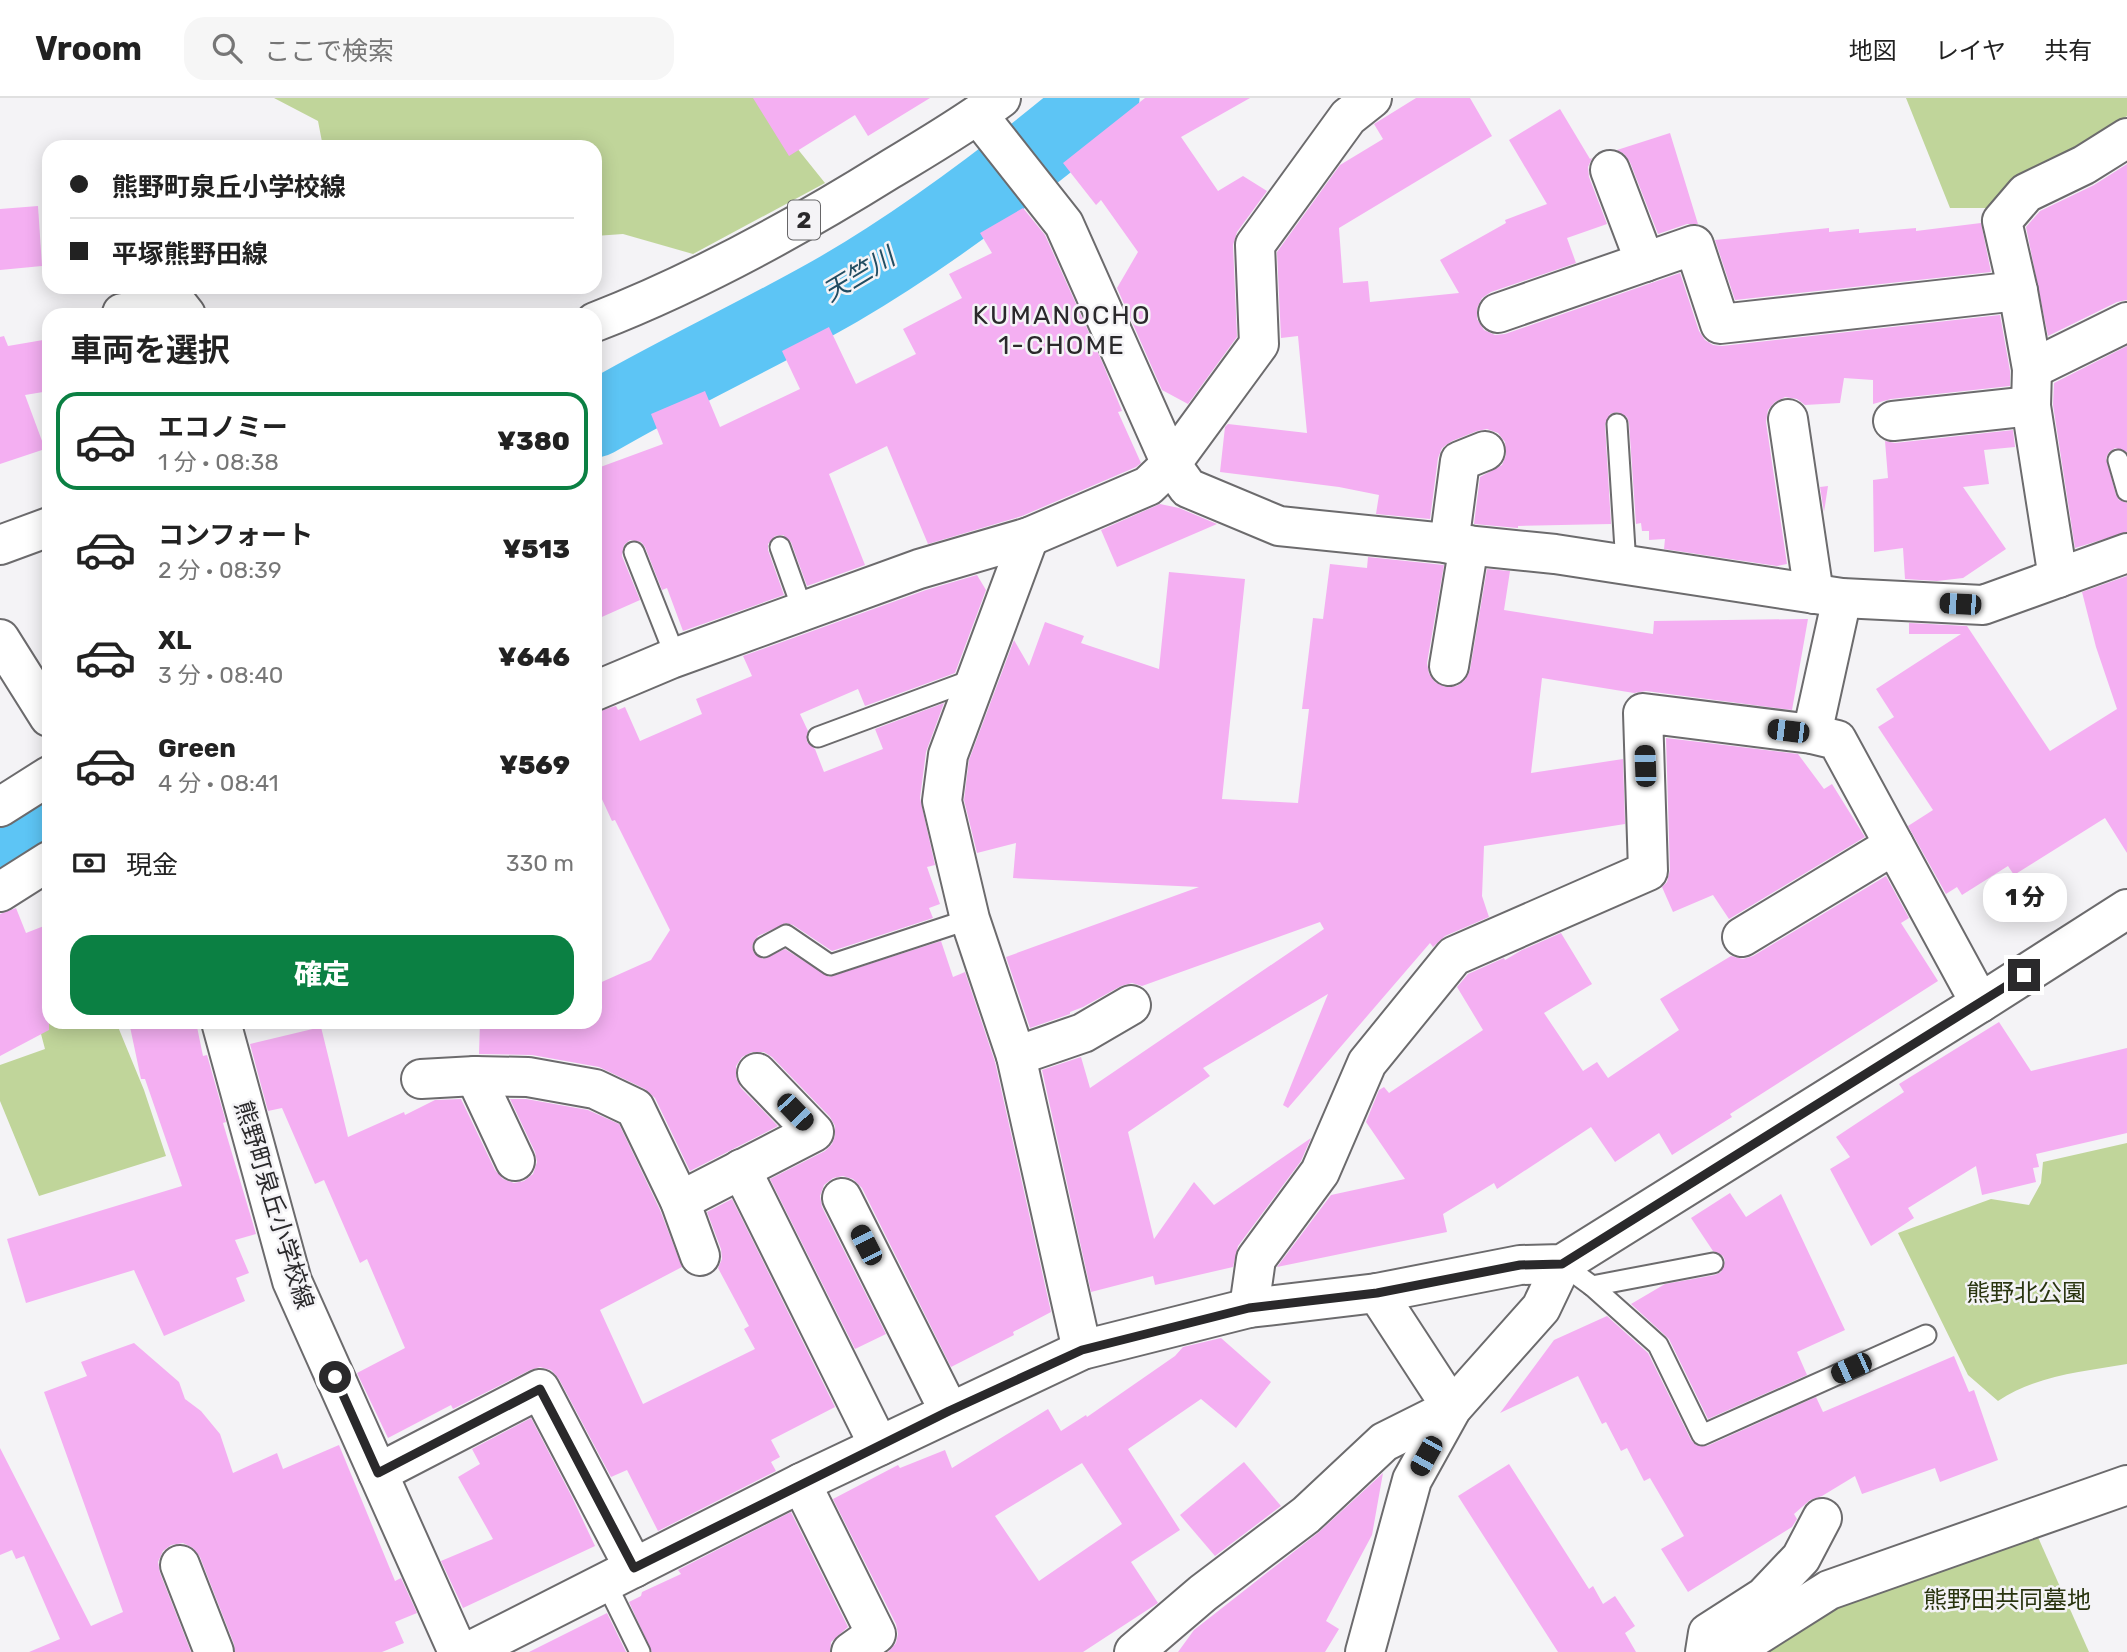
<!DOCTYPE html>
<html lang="ja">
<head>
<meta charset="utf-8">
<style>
  :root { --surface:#fff; --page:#f6f6f6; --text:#222; --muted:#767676; --line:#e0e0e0; --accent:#0b8043 }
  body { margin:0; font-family:Rubik,"Noto Sans JP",sans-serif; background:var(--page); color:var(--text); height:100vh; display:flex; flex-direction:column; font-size:26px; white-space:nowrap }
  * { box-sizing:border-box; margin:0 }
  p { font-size:23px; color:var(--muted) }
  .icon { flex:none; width:38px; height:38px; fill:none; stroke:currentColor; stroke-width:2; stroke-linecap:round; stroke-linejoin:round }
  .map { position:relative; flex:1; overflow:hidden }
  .details { position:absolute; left:42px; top:210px; width:560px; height:721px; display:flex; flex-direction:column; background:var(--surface); border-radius:21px; box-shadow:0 4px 18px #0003 }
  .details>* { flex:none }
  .banner { position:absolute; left:42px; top:42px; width:560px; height:154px; border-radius:21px; box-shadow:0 4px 18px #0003; display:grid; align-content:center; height:154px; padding:0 28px; background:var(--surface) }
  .end { position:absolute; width:32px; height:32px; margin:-16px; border:9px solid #2a292b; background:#fff; box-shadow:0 0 0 4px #fff }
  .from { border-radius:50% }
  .bubble { position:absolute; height:49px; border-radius:21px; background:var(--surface); box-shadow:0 4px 18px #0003; font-size:23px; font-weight:800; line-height:49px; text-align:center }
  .car { position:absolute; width:21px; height:42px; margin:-21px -10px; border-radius:9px; box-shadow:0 0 5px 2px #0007; background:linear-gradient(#222 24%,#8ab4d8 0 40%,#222 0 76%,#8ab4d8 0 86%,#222 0) }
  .banner b { display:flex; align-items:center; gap:24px; height:66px; font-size:26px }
  .banner b+b { border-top:2px solid var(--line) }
  .banner i { width:18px; height:18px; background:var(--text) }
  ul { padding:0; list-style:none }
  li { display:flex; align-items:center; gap:21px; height:98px; margin:0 14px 10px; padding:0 14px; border:4px solid transparent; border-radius:21px }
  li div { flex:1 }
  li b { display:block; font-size:26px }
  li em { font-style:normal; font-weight:800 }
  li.selected { border-color:var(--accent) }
  li>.icon { width:63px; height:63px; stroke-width:1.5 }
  h2 { padding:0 28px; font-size:32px; line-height:84px }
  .pay { display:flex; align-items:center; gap:18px; height:77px; padding:0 28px; font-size:26px }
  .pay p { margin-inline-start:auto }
  .cta { display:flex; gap:14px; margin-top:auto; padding:14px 28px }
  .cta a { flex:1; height:80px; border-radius:21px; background:var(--accent); color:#fff; font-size:28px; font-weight:800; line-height:80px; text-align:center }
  header { display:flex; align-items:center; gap:42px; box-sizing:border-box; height:98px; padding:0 35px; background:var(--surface); border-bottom:2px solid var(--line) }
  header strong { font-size:33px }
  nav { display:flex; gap:38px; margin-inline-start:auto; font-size:24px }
  .search { width:490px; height:63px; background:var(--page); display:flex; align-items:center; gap:18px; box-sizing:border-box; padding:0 24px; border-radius:21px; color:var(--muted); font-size:26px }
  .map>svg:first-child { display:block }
  .green { fill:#c0d59a }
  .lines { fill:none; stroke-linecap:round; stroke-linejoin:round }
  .river { stroke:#5dc5f5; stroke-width:75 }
  .building { fill:#f4aff2; fill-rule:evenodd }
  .lane-casing { stroke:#6c6b6d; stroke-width:23 }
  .street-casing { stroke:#6c6b6d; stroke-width:42 }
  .secondary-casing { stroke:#6c6b6d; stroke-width:42 }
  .primary-casing { stroke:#6c6b6d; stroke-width:42 }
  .lane { stroke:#fff; stroke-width:19 }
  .street { stroke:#fff; stroke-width:38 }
  .secondary { stroke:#fff; stroke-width:38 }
  .primary { stroke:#fff; stroke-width:38 }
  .route { stroke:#2a292b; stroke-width:9 }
  .labels { text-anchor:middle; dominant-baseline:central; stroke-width:5; stroke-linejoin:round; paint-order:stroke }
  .shield { fill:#f4f3f6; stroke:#676668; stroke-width:2 }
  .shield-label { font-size:23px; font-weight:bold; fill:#2a292b }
  .street-label { font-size:24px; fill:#2a292b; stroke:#f4f3f6 }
  .park-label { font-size:24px; fill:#29340f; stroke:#f4f3f6 }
  .water-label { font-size:26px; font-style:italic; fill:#224d62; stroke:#f4f3f6 }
  .neighbourhood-label { font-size:26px; letter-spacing:2px; fill:#2a292b; stroke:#f4f3f6 }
</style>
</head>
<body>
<header>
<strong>Vroom</strong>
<div class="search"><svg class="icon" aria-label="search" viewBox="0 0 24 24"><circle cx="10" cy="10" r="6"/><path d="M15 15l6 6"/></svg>ここで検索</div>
<nav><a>地図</a><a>レイヤ</a><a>共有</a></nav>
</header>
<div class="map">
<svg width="2127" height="1554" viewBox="0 0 2127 1554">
  <rect width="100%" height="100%" fill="#f4f3f6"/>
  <g class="green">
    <path d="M274 0H772V19L825 85 693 156 623 136 595 138V49H323L318 23Z"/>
    <path d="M1906 0H2127V18L1988 110H1950Z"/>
    <path d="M32 902 49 924H116L144 992 166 1058 39 1098 0 1003V967L45 951Z"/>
    <path d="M2127 1045V1266C2081 1274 2038 1277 1998 1303L1968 1277 1898 1135 1991 1101 2029 1107 2041 1085 2043 1064Z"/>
    <path d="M2037 1437 2089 1554H1767L1834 1507Z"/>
  </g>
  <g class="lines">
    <g class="river">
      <path d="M595 322C675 275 759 237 839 191 933 136 1019 70 1102 0"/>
      <path d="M0 750 49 718"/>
    </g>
  </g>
  <g class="building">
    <path d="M753 0H930L868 38 855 17 789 58Z"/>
    <path d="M1145 0H1250L1181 39 1218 93 1243 78 1267 93 1237 134 1233 147 1237 239 1188 306 1162 292 1117 190 1138 154 1101 102 1096 107 1063 65Z"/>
    <path d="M1416 0H1470L1492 38 1339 130 1343 185 1368 183 1370 204 1459 195 1440 162 1506 125 1505 122 1547 106 1509 42 1560 11 1590 61 1592 60 1588 69 1589 79 1607 126 1567 140 1576 165 1491 194 1482 200 1477 210V221L1484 232 1495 237 1505 236 1680 175 1699 233 1705 242 1713 247 1722 248 2000 217 2010 273V288L1891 301 1873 306V282L1844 280 1840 305 1805 307 1797 301 1785 299 1775 304 1768 312 1766 324 1787 466 1777 468 1664 451 1665 441 1649 442V433H1642L1641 425 1636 426 1629 325 1627 319 1617 314 1610 316 1605 327 1611 426 1518 428V430L1474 426 1480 379 1502 367 1506 357 1505 344 1498 335 1487 331 1477 333 1452 343 1442 350 1438 360 1430 421 1376 416 1379 397 1339 389 1220 374 1225 329 1228 326 1307 335 1298 238 1281 240 1277 154 1340 67 1383 41 1374 26Z"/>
    <path d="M1670 35 1698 126H1687L1658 136 1630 64 1624 56 1617 52Z"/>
    <path d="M2127 66V202L2117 204 2048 238 2026 129 2040 113 2094 87Z"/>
    <path d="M38 108 42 168 0 172V111Z"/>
    <path d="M1023 110 1045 137 1103 266 1122 313 1118 314 1141 365 1136 369 1022 418 928 446 887 348 829 376 865 467 807 488 791 444 783 437 775 438 768 446V452L784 497 683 533 667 490 662 492 645 449 641 444 630 442 624 447 622 458 640 502 595 522V371L663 346 651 316 705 293 720 329 800 291 782 253 829 229 856 286 916 256 903 231 962 200 949 176 992 155 980 135Z"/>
    <path d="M1981 125 1991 174 1735 202 1715 142 1829 130V134L1859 131V135L1916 130V133Z"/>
    <path d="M4 238 8 248 49 241V293L25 297 45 351 0 366V239Z"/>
    <path d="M2127 248V354L2115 350 2109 354 2106 360 2116 397 2119 402 2127 405V434L2075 450 2053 307 2054 285Z"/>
    <path d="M2013 332 2015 349 1984 352 1989 386 1963 389 2006 451 1963 480 1937 483 1905 481 1903 450 1874 454 1873 382 1888 380 1885 343 1895 345Z"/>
    <path d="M1828 388 1824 414 1820 389Z"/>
    <path d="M1160 406 1179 410 1217 426 1117 469 1101 432Z"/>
    <path d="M1368 459 1444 467 1427 565 1429 576 1435 584 1445 589 1457 588 1465 582 1470 572 1487 471 1510 473 1504 512 1653 536 1654 523 1808 521 1792 612 1646 593 1634 595 1542 580 1531 675 1623 661 1625 726 1484 748 1482 798 1489 819 1445 838 1433 849 1430 845 1288 1010 1283 1007 1328 896 1203 970 1210 978 1128 1034 1154 1141 1194 1084 1214 1107 1311 1040 1301 1063 1238 1148 1233 1169 1155 1187 1153 1178 1091 1194 1042 972 1081 959 1090 990 1324 831 1320 824 1142 888 1132 885 1121 888 1083 909 1070 914V916L1030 930 1006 859 1199 789 1013 780 1016 745 977 755 964 702 969 662 1014 542 1029 568 1045 524 1084 538 1081 545 1159 571 1169 474 1245 481 1222 701 1298 705 1309 611H1302L1313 520 1323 521 1330 466 1367 470Z"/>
    <path d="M977 477 986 492 955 575 865 608 858 591 800 616 808 633 807 644 815 651 824 674 883 651 875 631 944 605 926 654 920 700 935 767 927 769 940 806 929 810 933 820 832 853 793 827 786 825 758 838 752 848 754 855 763 861 785 851 829 879 941 843 953 879 965 874 995 964 1051 1214 1013 1234 1014 1237 951 1269 862 1090 853 1081 843 1078 833 1080 824 1087 820 1098 822 1109 886 1236 855 1251 770 1081 825 1053 832 1046 835 1038V1028L830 1019 772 959 764 954H752L742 959 736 968V980L741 990 778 1028 690 1073 655 1000 645 991 599 969 532 957 479 956 480 924H595V887L651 862 670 832 615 722 612 723 595 686V614L616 608 618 612 625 609 640 643 702 616 696 601 752 578 743 558 926 492Z"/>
    <path d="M2127 478V755L2105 720 2014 777 2008 768 1962 797 1957 789 1946 796 1908 728 1933 712 1878 629 1894 619 1876 591 1961 536H1909V525L1967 528 2050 653 2117 611 2096 549 2082 494Z"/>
    <path d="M1666 640 1798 656 1824 691 1832 686 1865 739 1729 821 1713 797 1673 814 1662 789 1667 784 1670 772Z"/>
    <path d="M1886 778 1909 820 1901 825 1938 883 1730 1016 1732 1019 1672 1057 1659 1035 1615 1064 1591 1029 1497 1091 1494 1085 1443 1116 1447 1134 1277 1169 1331 1097 1405 1081 1366 1024 1379 992 1384 989 1389 995 1483 932 1457 889 1468 876 1504 860 1505 862 1522 852 1561 835 1592 886 1544 915 1583 973 1597 964 1608 980 1679 932 1660 901 1731 858 1743 861 1753 858Z"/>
    <path d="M16 810 26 835 49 826V932L0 958V816Z"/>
    <path d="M129 924H196L203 958 207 957 226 1024 223 1025 256 1136 235 1142 249 1175 236 1180 245 1203 164 1238 134 1172 26 1205 7 1141 182 1088 145 981H141Z"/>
    <path d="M1999 924 2031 973 2127 950V1035L2036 1056 2039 1069 2033 1070 2036 1084 1982 1097 1976 1068 1908 1110 1914 1120 1871 1148 1830 1071 1850 1059 1836 1039 1904 994 1899 986Z"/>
    <path d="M321 929 348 1039 404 1014 405 1017 435 1002 461 1001 495 1072 503 1081 514 1085 524 1083 533 1076 537 1064 535 1054 510 1001H526L588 1012 619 1026 660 1112 682 1169 600 1212 643 1306 755 1251 744 1231 749 1228 718 1170 722 1161 721 1151 707 1114 732 1101 835 1309 771 1342 780 1359 771 1364 776 1373 658 1433 627 1372 611 1379 559 1281 551 1272 540 1269 530 1272 453 1311 451 1307 388 1340 357 1275 405 1250 367 1161 360 1165 324 1082 315 1086 282 1010 268 1013 250 946Z"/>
    <path d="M1730 1095 1746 1119 1781 1096 1845 1232 1797 1254 1807 1277 1708 1321 1669 1241 1631 1206 1665 1186 1715 1177 1721 1174 1725 1163 1723 1158 1713 1153 1691 1120Z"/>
    <path d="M1607 1218 1648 1255 1691 1342 1696 1347 1707 1348 1816 1299 1823 1314 1954 1258 1969 1294 1974 1292 1998 1362 1940 1384 1935 1370 1862 1396 1855 1378 1822 1398 1810 1402 1794 1416 1797 1421 1792 1429 1688 1494 1661 1451 1684 1438 1650 1380 1644 1383 1627 1350 1621 1353 1606 1324 1602 1326 1578 1278 1500 1315 1554 1242Z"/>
    <path d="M1221 1240 1271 1284 1236 1330 1201 1301 1128 1351 1180 1432 1131 1464 1158 1505 1083 1554H888L896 1545 898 1536 896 1526 833 1401 898 1367 900 1370 945 1352 952 1370 1048 1311 1061 1333 1086 1317 1087 1319 1175 1258 1183 1249ZM1082 1365 1122 1426 1039 1483 995 1418Z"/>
    <path d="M134 1245 179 1284 185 1301 201 1313 220 1336 233 1375 277 1355 283 1371 339 1347 395 1483 401 1480 417 1515 395 1524 404 1545 382 1554H235L234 1546 200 1459 193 1450 183 1445 171 1447 163 1453 158 1464 160 1475 191 1554H29L60 1541 24 1458 16 1461 12 1452 0 1457V1350L91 1528 123 1514 44 1294 87 1278 81 1264Z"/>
    <path d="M531 1320 572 1399 595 1448 463 1510 441 1463 493 1441 458 1379 480 1366 472 1351Z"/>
    <path d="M1244 1364 1281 1408 1215 1458 1180 1417Z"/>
    <path d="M1509 1366 1589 1491 1593 1488 1603 1506 1615 1498 1635 1528 1625 1535 1636 1554H1558L1458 1398Z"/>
    <path d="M1383 1375 1372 1437 1326 1523 1339 1531 1325 1554H1178L1194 1532 1319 1434Z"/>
    <path d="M791 1414 848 1529 831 1544 830 1554H652L629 1504 641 1498 642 1494 681 1476 678 1472Z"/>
    <path d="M607 1515 626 1554H529Z"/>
  </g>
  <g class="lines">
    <defs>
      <g id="lane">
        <path d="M1617 326 1626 467"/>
        <path d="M2118 362 2127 393"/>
        <path d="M780 449 803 513"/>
        <path d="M634 454 676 560"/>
        <path d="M818 639 977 580"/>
        <path d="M764 849 786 837 830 867 970 821"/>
        <path d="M1562 1166 1592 1188 1658 1247 1702 1337 1926 1237"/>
        <path d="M1592 1188 1713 1165"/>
        <path d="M606 1485 640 1554"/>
      </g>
      <g id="street">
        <path d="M978 17 1064 126 1171 366 1188 390 1279 428 1555 456 1842 500 1983 507 2127 455"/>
        <path d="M1610 72 1645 164"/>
        <path d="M122 215 179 208 186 217"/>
        <path d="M1498 215 1694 147 1720 226 2018 193"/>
        <path d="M2032 271 2127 224"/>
        <path d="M1788 321 1814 496"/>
        <path d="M1893 323 2031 308"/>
        <path d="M1029 439 948 657 942 703 970 821 1016 958 1082 1252"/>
        <path d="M1449 446 1460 363 1485 353"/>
        <path d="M2058 480 2031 308 2032 271 2018 193 2002 123 2026 95 2084 67 2127 40"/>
        <path d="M0 541 49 619"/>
        <path d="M1449 568 1469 447"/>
        <path d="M595 593 671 561 919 471 1029 439 1148 388 1171 366 1259 246 1255 147 1348 19 1372 0"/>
        <path d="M1812 636 1842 500"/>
        <path d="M0 709 49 678"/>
        <path d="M0 794 49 763"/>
        <path d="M1742 839 1894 747"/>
        <path d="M221 924 292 1183 458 1554"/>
        <path d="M1016 958 1083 935 1131 907"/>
        <path d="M475 978 515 1063"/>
        <path d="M421 981 475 978 528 979 595 991 635 1010 680 1103 700 1158"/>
        <path d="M741 1071 879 1348"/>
        <path d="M842 1100 949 1313"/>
        <path d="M680 1103 814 1034 757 975"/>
        <path d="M1249 1210 1256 1161 1320 1074 1367 965 1454 858 1648 773 1643 615 1812 636 1837 642 1980 905"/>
        <path d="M378 1375 540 1291 634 1470"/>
        <path d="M801 1385 876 1536 851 1554"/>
        <path d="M180 1467 214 1554"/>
        <path d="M1134 1554 1203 1495 1306 1417 1384 1344 1452 1310 1377 1195"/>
        <path d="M1365 1554 1412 1382 1452 1310 1541 1210 1562 1166"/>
        <path d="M1705 1554 1708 1535 1764 1499 1801 1460 1822 1420"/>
        <path d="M1731 1554 1829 1492 2127 1387"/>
      </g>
      <path id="secondary" d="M468 1554 801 1385 1082 1252 1249 1210 1377 1195 1520 1167 1562 1166 1980 905 2127 811"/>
      <g id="primary">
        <path d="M595 224C698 184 796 130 889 72 927 49 965 27 1001 0"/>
        <path d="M0 447 49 429"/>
      </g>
    </defs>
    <use href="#lane" class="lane-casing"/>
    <use href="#street" class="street-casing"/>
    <use href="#secondary" class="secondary-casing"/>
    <use href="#primary" class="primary-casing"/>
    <use href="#lane" class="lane"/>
    <use href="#street" class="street"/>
    <use href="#secondary" class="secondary"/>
    <use href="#primary" class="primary"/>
  </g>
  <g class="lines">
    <path class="route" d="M335 1279 378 1375 540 1291 634 1470 949 1313 1082 1252 1249 1210 1377 1195 1520 1167 1562 1166 2024 877"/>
  </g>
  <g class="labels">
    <rect class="shield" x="788" y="102.5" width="32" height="39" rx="5"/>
    <g class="shield-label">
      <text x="804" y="122">2</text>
    </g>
    <g class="street-label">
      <text transform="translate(274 1107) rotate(73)">熊野町泉丘小学校線</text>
    </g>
    <g class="park-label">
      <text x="2026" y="1195">熊野北公園</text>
      <text x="2007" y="1502">熊野田共同墓地</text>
    </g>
    <g class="water-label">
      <text transform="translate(859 177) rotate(-31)">天竺川</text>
    </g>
    <g class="neighbourhood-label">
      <text x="1062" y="217">KUMANOCHO<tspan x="1062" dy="30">1-CHOME</tspan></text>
    </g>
  </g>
</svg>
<i class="end from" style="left:335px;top:1279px"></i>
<i class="end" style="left:2024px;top:877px"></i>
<div class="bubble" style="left:1983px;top:775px;width:84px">1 分</div>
<i class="car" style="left:1960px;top:506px;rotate:273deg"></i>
<i class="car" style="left:1788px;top:633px;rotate:277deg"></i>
<i class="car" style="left:1645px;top:668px;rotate:358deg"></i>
<i class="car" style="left:795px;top:1014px;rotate:136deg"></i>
<i class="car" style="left:866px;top:1147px;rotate:333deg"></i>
<i class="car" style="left:1851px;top:1270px;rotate:246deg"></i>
<i class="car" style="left:1426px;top:1358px;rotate:209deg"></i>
<div class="banner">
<b><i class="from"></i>熊野町泉丘小学校線</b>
<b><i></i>平塚熊野田線</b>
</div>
<section class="details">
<h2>車両を選択</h2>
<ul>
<li class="selected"><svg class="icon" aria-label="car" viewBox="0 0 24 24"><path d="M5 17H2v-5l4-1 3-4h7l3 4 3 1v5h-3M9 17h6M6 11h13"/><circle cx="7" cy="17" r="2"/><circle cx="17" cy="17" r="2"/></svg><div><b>エコノミー</b><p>1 分 · 08:38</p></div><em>¥380</em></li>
<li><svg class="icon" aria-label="car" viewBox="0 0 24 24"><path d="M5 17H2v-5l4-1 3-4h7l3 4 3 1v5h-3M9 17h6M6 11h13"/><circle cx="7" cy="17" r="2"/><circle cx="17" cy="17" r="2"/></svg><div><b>コンフォート</b><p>2 分 · 08:39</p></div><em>¥513</em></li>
<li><svg class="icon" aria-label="car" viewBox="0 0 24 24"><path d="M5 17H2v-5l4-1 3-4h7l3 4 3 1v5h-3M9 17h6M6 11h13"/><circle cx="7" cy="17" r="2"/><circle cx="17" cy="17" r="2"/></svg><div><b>XL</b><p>3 分 · 08:40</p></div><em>¥646</em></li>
<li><svg class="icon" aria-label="car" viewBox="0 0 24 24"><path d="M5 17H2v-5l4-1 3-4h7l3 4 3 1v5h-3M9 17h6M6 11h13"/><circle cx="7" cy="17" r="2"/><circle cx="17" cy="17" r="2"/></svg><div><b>Green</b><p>4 分 · 08:41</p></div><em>¥569</em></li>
</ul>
<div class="pay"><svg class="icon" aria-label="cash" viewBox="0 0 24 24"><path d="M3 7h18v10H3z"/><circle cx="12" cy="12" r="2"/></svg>現金<p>330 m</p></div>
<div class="cta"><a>確定</a></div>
</section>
</div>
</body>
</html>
